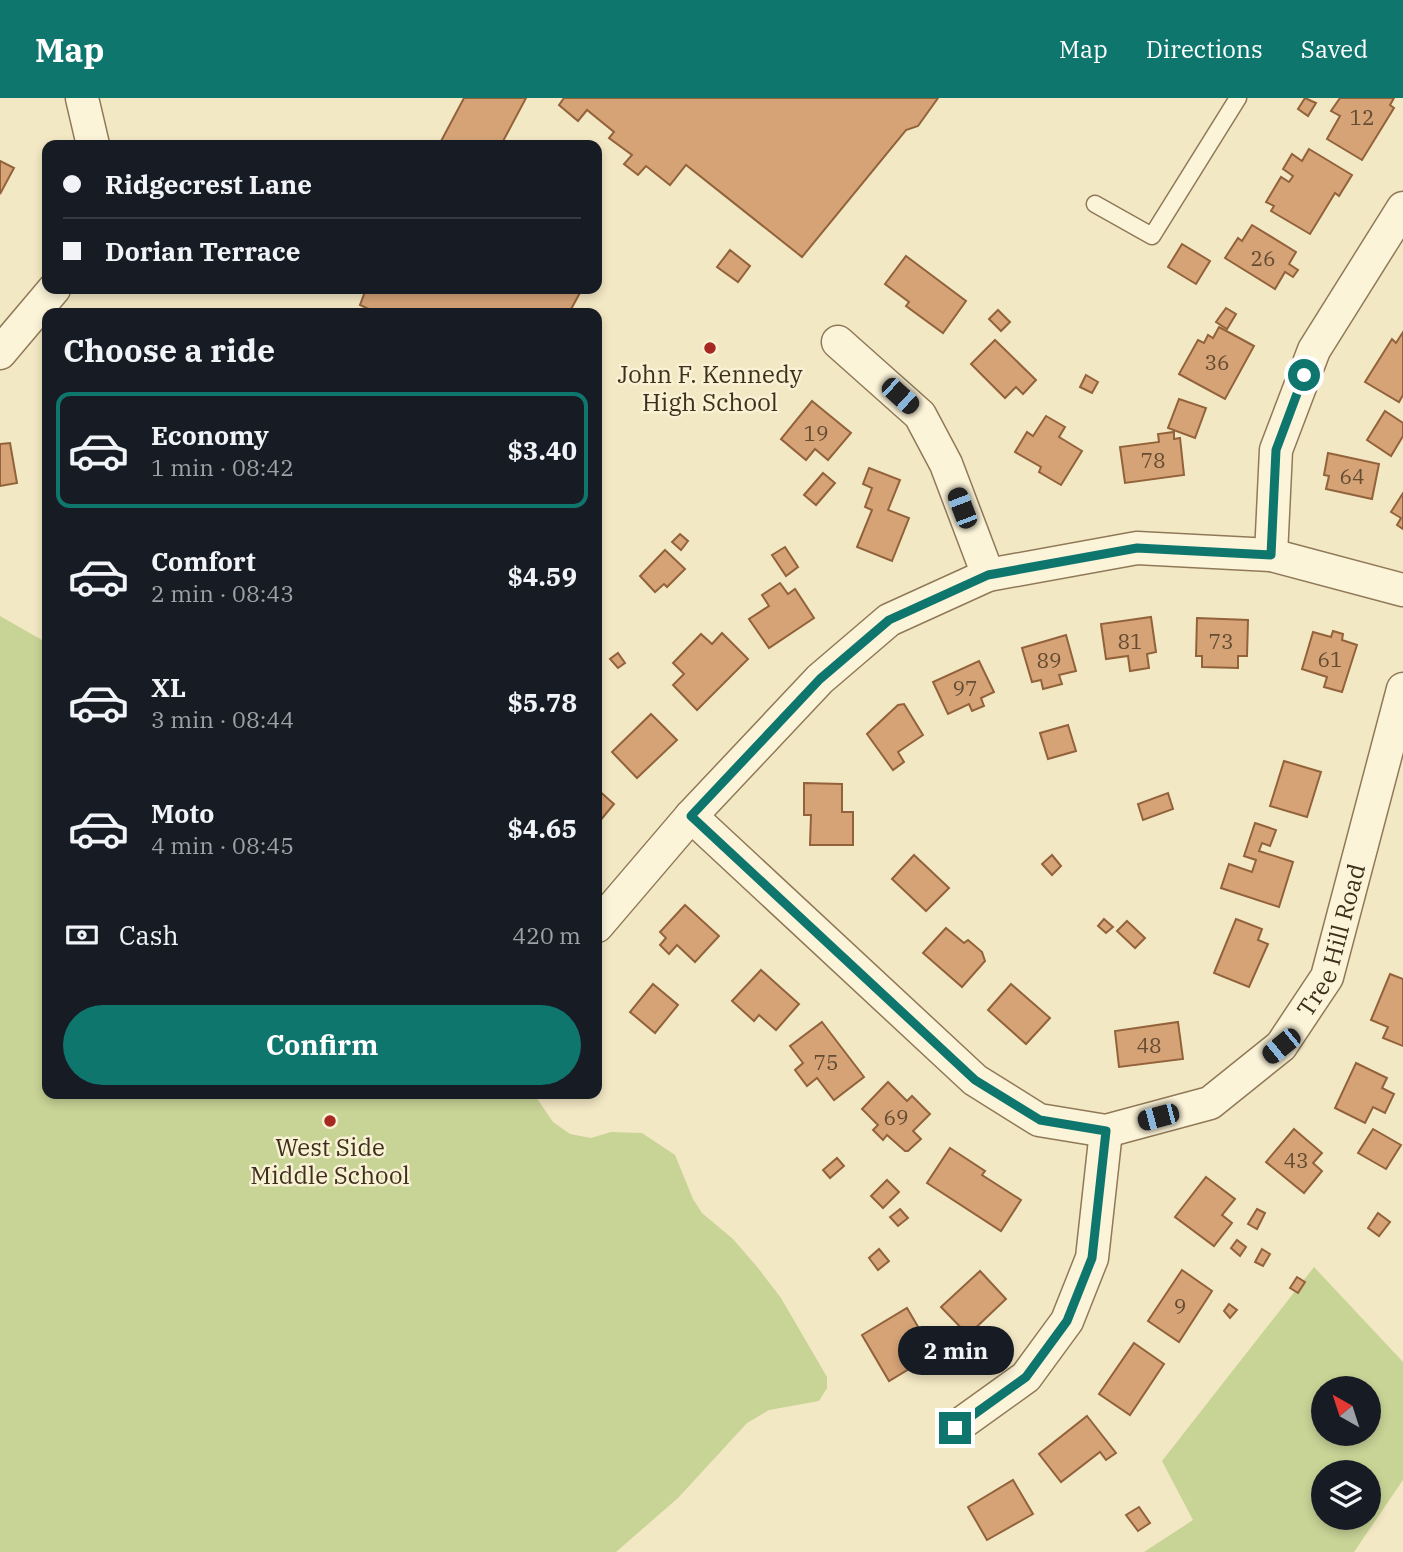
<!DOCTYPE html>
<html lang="en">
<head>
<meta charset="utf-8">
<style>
  :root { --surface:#171b24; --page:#20242c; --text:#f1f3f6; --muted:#9ea1a6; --line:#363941; --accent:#0f766e }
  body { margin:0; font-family:"IBM Plex Serif",serif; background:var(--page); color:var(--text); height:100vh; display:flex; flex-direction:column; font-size:26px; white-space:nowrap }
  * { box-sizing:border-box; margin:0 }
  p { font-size:23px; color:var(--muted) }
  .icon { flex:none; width:38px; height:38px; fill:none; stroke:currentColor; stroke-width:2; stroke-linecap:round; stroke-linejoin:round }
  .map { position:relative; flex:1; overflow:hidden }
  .drawer { position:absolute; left:42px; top:210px; width:560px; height:791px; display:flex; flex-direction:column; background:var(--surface); border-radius:14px; box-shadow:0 4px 10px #0003 }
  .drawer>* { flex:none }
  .banner { position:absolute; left:42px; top:42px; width:560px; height:154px; border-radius:14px; box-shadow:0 4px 10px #0003; display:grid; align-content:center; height:154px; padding:0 21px; background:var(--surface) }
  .needle { width:46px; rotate:321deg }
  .fabs { position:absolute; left:1311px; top:1278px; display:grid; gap:14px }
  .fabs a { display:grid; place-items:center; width:70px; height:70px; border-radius:50%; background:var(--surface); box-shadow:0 4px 10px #0003; font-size:35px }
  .end { position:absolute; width:32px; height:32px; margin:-16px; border:9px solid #0f766e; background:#fff; box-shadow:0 0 0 4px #fff }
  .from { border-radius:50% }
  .bubble { position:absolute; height:49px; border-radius:24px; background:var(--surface); box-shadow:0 4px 10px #0003; font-size:23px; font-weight:800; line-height:49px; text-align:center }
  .car { position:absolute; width:21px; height:42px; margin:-21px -10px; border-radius:9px; box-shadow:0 0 5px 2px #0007; background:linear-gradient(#222 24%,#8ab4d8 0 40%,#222 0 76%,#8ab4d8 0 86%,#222 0) }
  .banner b { display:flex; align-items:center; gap:24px; height:66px; font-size:26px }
  .banner b+b { border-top:2px solid var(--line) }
  .banner i { width:18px; height:18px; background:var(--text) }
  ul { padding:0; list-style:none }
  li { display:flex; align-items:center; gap:21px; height:116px; margin:0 14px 10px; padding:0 7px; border:4px solid transparent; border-radius:14px }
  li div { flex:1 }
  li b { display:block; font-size:26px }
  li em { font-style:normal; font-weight:800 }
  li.active { border-color:var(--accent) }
  li>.icon { width:63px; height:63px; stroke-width:1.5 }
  h2 { padding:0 21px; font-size:32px; line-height:84px }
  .pay { display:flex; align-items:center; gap:18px; height:77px; padding:0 21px; font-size:26px }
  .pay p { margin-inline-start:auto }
  .button { display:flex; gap:14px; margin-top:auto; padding:14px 21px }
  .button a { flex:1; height:80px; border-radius:42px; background:var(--accent); color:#fff; font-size:28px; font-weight:800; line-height:80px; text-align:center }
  header { display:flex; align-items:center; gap:42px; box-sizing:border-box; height:98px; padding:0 35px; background:var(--accent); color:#fff }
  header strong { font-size:33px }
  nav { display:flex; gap:38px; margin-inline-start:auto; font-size:24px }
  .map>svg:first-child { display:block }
  .green { fill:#c8d396; fill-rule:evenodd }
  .building { fill:#d5a376; stroke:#92623b; stroke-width:2 }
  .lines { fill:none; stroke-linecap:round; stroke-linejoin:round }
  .service-casing { stroke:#907958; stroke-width:19 }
  .minor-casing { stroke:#907958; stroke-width:35 }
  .service { stroke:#fcf4d8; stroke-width:16 }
  .minor { stroke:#fcf4d8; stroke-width:32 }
  .route { stroke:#0f766e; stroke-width:9 }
  .poi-dot { fill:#a62821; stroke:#f9f1d4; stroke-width:2.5 }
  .labels { text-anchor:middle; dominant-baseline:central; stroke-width:5; stroke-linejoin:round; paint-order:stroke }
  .number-label { font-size:21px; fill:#644c33 }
  .poi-label { font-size:24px; fill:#3e2f1d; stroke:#f9f1d4 }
  .street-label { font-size:24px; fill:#3e2f1d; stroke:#f9f1d4 }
</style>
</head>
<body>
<header>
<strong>Map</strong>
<nav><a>Map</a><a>Directions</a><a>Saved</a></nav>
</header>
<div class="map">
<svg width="1403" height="1454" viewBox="0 0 1403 1454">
  <rect width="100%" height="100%" fill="#f3e8c4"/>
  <g class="green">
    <path d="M0 518 47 545V996H534L553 1024 570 1036 591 1040 611 1034 642 1035 675 1057 693 1101 702 1115 733 1141 758 1170 781 1200 827 1279V1290L819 1303 769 1312 747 1325 678 1400 616 1454H0Z"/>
    <path d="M1314 1169 1403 1264V1382L1354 1454H1144L1193 1422 1162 1363ZM1323 1290H1368V1335H1323ZM1323 1374H1368V1419H1323Z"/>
  </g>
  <g class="building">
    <path d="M464 0H526L501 47H439Z"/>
    <path d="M564 0H938L918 28 906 32 802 159 686 67 670 87 646 68 638 77 624 66 632 57 609 40 614 34 587 12 578 23 559 7Z"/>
    <path d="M1305 0 1316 5 1308 18 1298 11Z"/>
    <path d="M1340 0H1394L1390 7 1394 10 1362 62 1327 41 1340 18 1331 13Z"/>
    <path d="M1309 51 1352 77 1339 98 1335 95 1310 136 1271 113 1274 108 1266 104 1281 79 1289 84 1293 78 1283 71 1292 56 1302 63Z"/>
    <path d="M0 63 14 70 0 96Z"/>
    <path d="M1252 127 1296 154 1289 166 1298 172 1293 179 1285 174 1275 191 1225 160 1238 140 1242 143Z"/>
    <path d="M1182 146 1210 163 1196 186 1168 169Z"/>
    <path d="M730 152 750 168 738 184 717 169Z"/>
    <path d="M906 158 966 203 943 235 906 208 909 204 885 186Z"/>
    <path d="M366 191H582L569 215H377L360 207Z"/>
    <path d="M1226 210 1236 216 1227 231 1216 224Z"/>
    <path d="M998 212 1010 224 1001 233 989 221Z"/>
    <path d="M1219 229 1254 248 1225 301 1179 276 1198 242 1204 245 1208 237 1213 240Z"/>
    <path d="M1403 234V297L1399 304 1365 284 1392 241 1396 245Z"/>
    <path d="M995 242 1036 282 1023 296 1016 289 1005 300 971 266Z"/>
    <path d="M1086 277 1098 284 1092 295 1080 289Z"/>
    <path d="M1179 301 1206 310 1195 340 1168 330Z"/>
    <path d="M812 303 851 335 828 362 815 351 806 362 781 341Z"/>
    <path d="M1385 313 1403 325V338L1391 358 1367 342Z"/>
    <path d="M1046 318 1065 329 1059 339 1082 353 1061 387 1039 374 1041 369 1015 354 1027 334 1033 338Z"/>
    <path d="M1174 334V341L1180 340 1184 377 1125 385 1120 349 1159 344 1158 336Z"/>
    <path d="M10 345 17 385 0 388V346Z"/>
    <path d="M1328 355 1379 366 1372 401 1326 391 1329 378 1324 377Z"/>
    <path d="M869 370 900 382 888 412 909 420 892 463 857 449 872 412 865 409 872 390 863 386Z"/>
    <path d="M823 375 835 385 816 407 804 397Z"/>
    <path d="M1403 395V431L1397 427 1401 420 1391 414Z"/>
    <path d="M680 436 688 443 681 452 672 444Z"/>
    <path d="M785 449 798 469 786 478 772 457Z"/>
    <path d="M665 452 685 471 667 489 664 486 655 494 640 478Z"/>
    <path d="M780 485 788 496 795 491 814 520 769 550 749 521 769 508 762 497Z"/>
    <path d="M1151 519 1156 554 1147 556 1149 570 1130 573 1128 558 1106 561 1101 526Z"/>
    <path d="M1197 520 1248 522 1247 558H1238V570L1202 569V558H1196Z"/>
    <path d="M1333 533 1343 536 1342 542 1357 547 1342 594 1324 589 1327 579 1302 571 1313 534 1331 539Z"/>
    <path d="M722 535 748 561 697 612 673 587 684 576 673 565 701 536 712 546Z"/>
    <path d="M1066 537 1076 573 1059 577 1062 586 1043 591 1041 582 1032 584 1022 550Z"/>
    <path d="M618 555 625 565 618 570 610 561Z"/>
    <path d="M979 563 994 594 981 600 984 608 972 613 969 606 948 616 933 584Z"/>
    <path d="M904 606 923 637 898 654 904 664 893 672 867 636 898 607Z"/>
    <path d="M651 616 677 642 637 680 612 654Z"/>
    <path d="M1068 627 1076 653 1048 661 1040 635Z"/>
    <path d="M1284 663 1321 674 1307 719 1270 708Z"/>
    <path d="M804 685 842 686V714H853V747H810L811 717H804Z"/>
    <path d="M597 691 614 706 599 724 597 722Z"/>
    <path d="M1168 695 1173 711 1143 722 1138 706Z"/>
    <path d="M1255 725 1276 732 1270 748 1262 745 1259 753 1293 764 1279 809 1221 790 1229 766 1252 774 1256 762 1244 758Z"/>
    <path d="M914 757 949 790 926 813 892 781Z"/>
    <path d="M1052 757 1061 768 1052 777 1042 766Z"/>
    <path d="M685 807 719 838 695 864 677 847 669 856 660 847 666 840 660 834Z"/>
    <path d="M1104 821 1113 829 1106 835 1098 828Z"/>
    <path d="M1236 821 1262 831 1258 842 1268 846 1249 889 1214 875Z"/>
    <path d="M1127 823 1145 840 1135 850 1117 833Z"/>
    <path d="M946 830 964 845 968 842 982 854 985 863 962 889 923 855Z"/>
    <path d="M761 872 799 906 776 932 759 917 754 923 732 903Z"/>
    <path d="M1390 876 1403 881V948L1383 940 1388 929 1371 922Z"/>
    <path d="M653 886 678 907 655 935 630 914Z"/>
    <path d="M1011 886 1050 920 1026 946 988 912Z"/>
    <path d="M822 924 864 979 834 1002 817 980 807 988 795 972 803 965 790 948Z"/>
    <path d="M1178 924 1183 961 1119 969 1115 933Z"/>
    <path d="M1356 965 1387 980 1382 990 1394 996 1385 1015 1373 1009 1365 1025 1335 1010Z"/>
    <path d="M888 984 907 1003 912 998 930 1016 913 1033 921 1041 908 1053H905L887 1037 883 1042 873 1032 878 1027 862 1011Z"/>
    <path d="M1294 1031 1322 1055 1313 1065 1322 1073 1304 1095 1266 1064Z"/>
    <path d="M1373 1031 1401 1047 1386 1071 1358 1055Z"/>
    <path d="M950 1050 985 1073 982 1077 1021 1102 1001 1133 927 1085Z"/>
    <path d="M837 1060 844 1068 830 1080 823 1072Z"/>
    <path d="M1206 1079 1235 1101 1222 1117 1232 1125 1214 1148 1175 1119Z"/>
    <path d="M887 1082 899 1094 883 1110 871 1098Z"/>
    <path d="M900 1111 908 1120 898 1128 890 1119Z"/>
    <path d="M1257 1111 1265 1115 1257 1131 1248 1126Z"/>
    <path d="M1378 1115 1390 1124 1379 1138 1368 1130Z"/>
    <path d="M1237 1142 1246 1149 1240 1158 1231 1150Z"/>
    <path d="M879 1151 889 1163 878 1172 869 1160Z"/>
    <path d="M1262 1151 1270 1156 1263 1168 1255 1164Z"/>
    <path d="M1182 1172 1212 1193 1179 1244 1148 1223Z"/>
    <path d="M980 1173 1006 1201 968 1237 941 1209Z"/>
    <path d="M1297 1179 1305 1184 1298 1195 1290 1190Z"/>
    <path d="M1229 1206 1237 1212 1230 1220 1224 1213Z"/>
    <path d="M907 1210 934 1256 889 1283 862 1237Z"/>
    <path d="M1134 1245 1164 1266 1130 1317 1099 1296Z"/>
    <path d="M1087 1318 1116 1355 1106 1362 1100 1354 1061 1384 1039 1356Z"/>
    <path d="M1013 1382 1033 1416 987 1442 968 1409Z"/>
    <path d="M1139 1409 1150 1425 1138 1433 1126 1417Z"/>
  </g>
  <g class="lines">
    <defs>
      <path id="service" d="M1095 106 1152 138 1238 0"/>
      <g id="minor">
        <path d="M82 0 93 47"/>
        <path d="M838 244 920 317 946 366 988 477"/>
        <path d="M0 255 54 191"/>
        <path d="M1271 457 1276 352 1314 252 1403 110"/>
        <path id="s1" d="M691 718 975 982 1039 1022 1106 1033 1210 1005 1281 948 1327 879 1403 591"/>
        <path d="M597 828 691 718 820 581 889 522 988 477 1137 450 1271 457 1403 492"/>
        <path d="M955 1330 1026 1279 1067 1223 1092 1160 1106 1033"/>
      </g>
    </defs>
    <use href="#service" class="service-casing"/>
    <use href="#minor" class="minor-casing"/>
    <use href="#service" class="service"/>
    <use href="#minor" class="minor"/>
  </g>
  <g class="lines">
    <path class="route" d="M955 1330 1026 1279 1067 1223 1092 1160 1106 1033 1040 1022 975 982 691 718 820 581 889 522 988 477 1137 450 1271 457 1276 352 1304 277"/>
  </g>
  <g class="poi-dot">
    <circle cx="710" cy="250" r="7"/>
    <circle cx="330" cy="1023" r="7"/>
  </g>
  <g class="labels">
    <g class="number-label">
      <text x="1362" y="19">12</text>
      <text x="1263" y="160">26</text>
      <text x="1217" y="264">36</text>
      <text x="816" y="335">19</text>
      <text x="1153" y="362">78</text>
      <text x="1352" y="378">64</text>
      <text x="1130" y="543">81</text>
      <text x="1221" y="543">73</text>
      <text x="1330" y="561">61</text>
      <text x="1049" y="562">89</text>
      <text x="965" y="590">97</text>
      <text x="1149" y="947">48</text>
      <text x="826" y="964">75</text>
      <text x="896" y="1019">69</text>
      <text x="1296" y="1062">43</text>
      <text x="1180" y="1208">9</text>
    </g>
    <g class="poi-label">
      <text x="710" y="276">John F. Kennedy<tspan x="710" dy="28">High School</tspan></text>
      <text x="330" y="1049">West Side<tspan x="330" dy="28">Middle School</tspan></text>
    </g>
    <g class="street-label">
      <text stroke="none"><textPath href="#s1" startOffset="849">Tree Hill Road</textPath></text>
    </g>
  </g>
</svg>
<div class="fabs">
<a><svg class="needle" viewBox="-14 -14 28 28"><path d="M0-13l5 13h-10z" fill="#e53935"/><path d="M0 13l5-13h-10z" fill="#9ea1a6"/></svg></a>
<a><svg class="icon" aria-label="layers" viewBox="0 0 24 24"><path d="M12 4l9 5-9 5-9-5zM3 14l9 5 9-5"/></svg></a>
</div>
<i class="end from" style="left:1304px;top:277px"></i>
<i class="end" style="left:955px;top:1330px"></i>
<div class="bubble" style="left:898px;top:1228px;width:116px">2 min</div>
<i class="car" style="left:900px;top:298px;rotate:132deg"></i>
<i class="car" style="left:962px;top:410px;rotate:339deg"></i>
<i class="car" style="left:1281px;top:948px;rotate:231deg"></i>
<i class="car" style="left:1158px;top:1019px;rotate:255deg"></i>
<div class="banner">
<b><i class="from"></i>Ridgecrest Lane</b>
<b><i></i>Dorian Terrace</b>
</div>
<section class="drawer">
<h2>Choose a ride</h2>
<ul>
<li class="active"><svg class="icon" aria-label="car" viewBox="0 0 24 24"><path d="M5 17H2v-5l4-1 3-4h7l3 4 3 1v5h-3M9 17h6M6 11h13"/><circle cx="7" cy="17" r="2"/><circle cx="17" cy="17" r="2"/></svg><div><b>Economy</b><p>1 min · 08:42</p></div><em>$3.40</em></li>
<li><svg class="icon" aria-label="car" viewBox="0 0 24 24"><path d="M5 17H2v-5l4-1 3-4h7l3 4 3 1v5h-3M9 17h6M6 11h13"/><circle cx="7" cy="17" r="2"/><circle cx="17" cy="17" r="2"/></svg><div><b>Comfort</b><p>2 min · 08:43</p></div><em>$4.59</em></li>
<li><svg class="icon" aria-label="car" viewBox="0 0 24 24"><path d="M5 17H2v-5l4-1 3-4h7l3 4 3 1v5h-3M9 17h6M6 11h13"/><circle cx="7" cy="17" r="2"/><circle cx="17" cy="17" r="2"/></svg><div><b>XL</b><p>3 min · 08:44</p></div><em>$5.78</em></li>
<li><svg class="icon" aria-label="car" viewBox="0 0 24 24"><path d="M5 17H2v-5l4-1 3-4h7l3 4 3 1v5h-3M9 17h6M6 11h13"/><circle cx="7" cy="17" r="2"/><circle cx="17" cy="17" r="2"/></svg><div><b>Moto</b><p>4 min · 08:45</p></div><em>$4.65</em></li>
</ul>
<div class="pay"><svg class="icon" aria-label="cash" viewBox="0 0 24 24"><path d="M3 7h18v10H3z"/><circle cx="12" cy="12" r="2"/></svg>Cash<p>420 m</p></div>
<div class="button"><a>Confirm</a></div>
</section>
</div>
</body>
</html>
